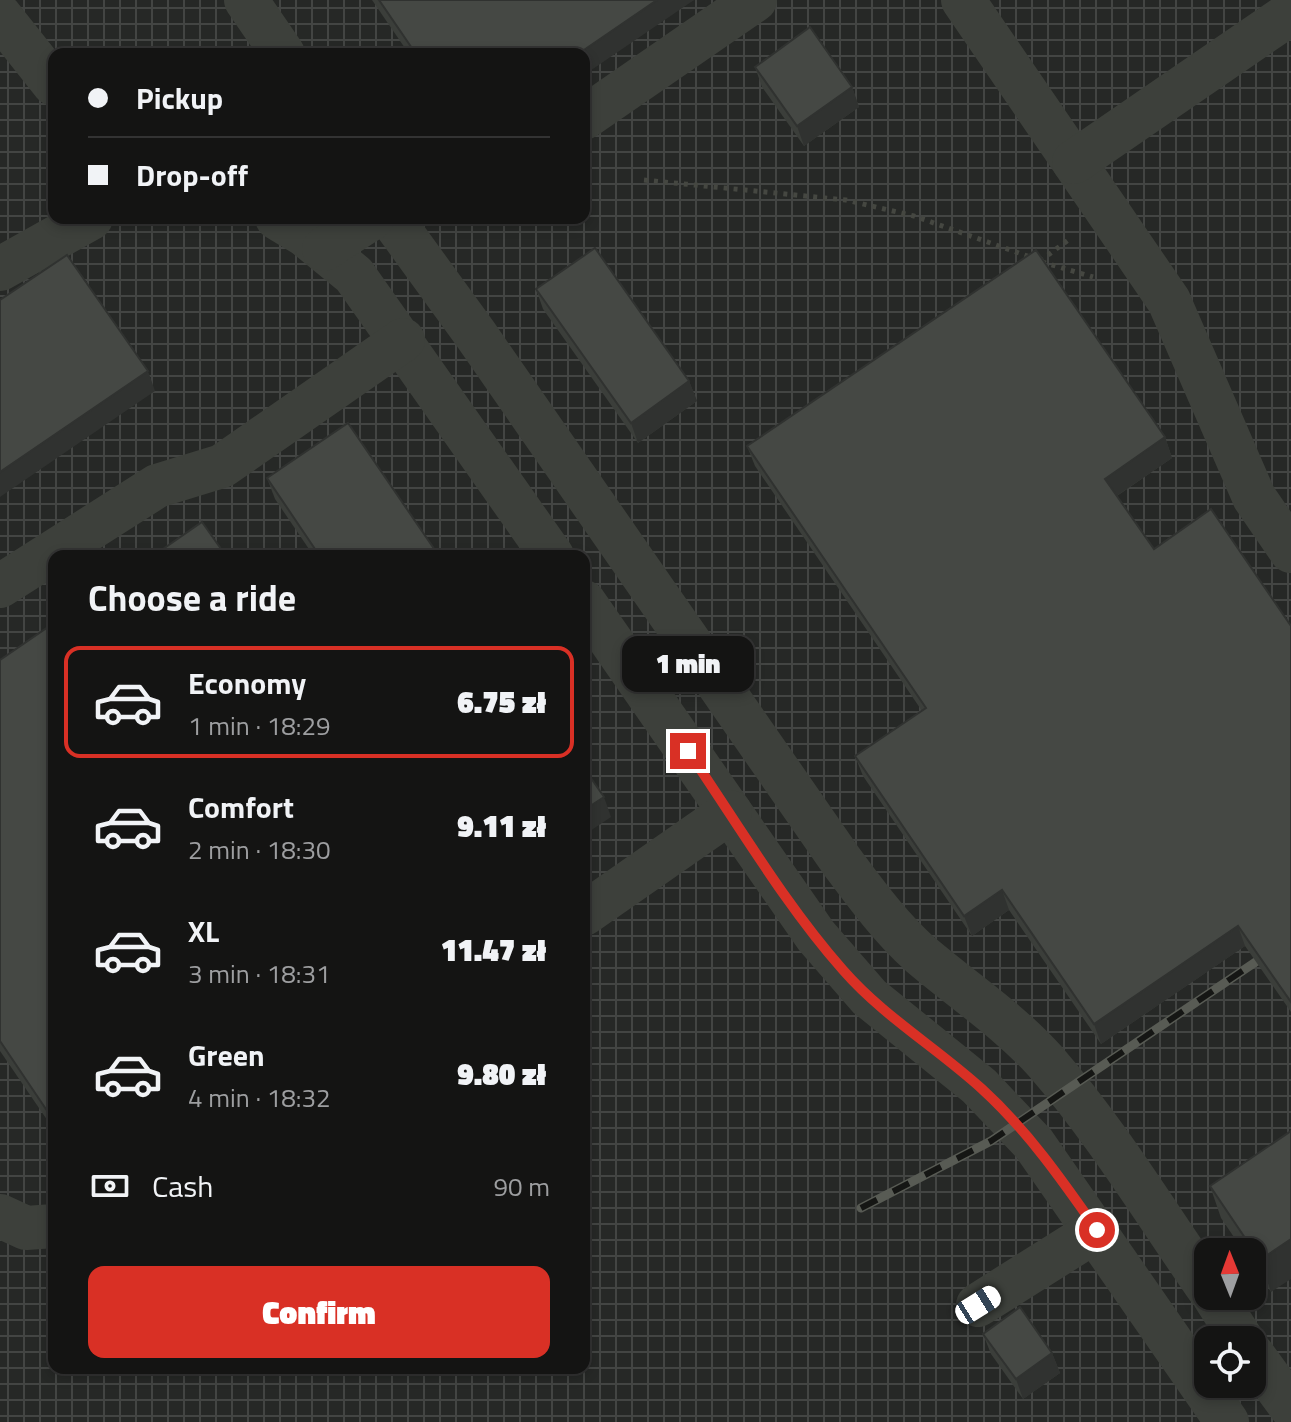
<!DOCTYPE html>
<html lang="en">
<head>
<meta charset="utf-8">
<style>
  :root { --surface:#141413; --page:#1d1d1c; --text:#f1f3f6; --muted:#9d9ea0; --line:#333; --accent:#d93025 }
  body { margin:0; font-family:"Titillium Web",sans-serif; background:var(--page); color:var(--text); height:100vh; display:flex; flex-direction:column; font-size:30px; white-space:nowrap }
  * { box-sizing:border-box; margin:0 }
  p { font-size:26px; color:var(--muted) }
  .icon { flex:none; width:44px; height:44px; fill:none; stroke:currentColor; stroke-width:2; stroke-linecap:round; stroke-linejoin:round }
  .map { position:relative; flex:1; overflow:hidden }
  .panel { position:absolute; left:48px; top:550px; width:542px; height:824px; display:flex; flex-direction:column; background:var(--surface); border-radius:16px; box-shadow:0 4px 12px #0003,0 0 0 2px var(--line) }
  .panel>* { flex:none }
  .hud { position:absolute; left:48px; top:48px; width:542px; height:176px; border-radius:16px; box-shadow:0 4px 12px #0003,0 0 0 2px var(--line); display:grid; align-content:center; height:176px; padding:0 40px; background:var(--surface) }
  .needle { width:52px; rotate:359deg }
  .buttons { position:absolute; left:1194px; top:1238px; display:grid; gap:16px }
  .buttons a { display:grid; place-items:center; width:72px; height:72px; border-radius:16px; background:var(--surface); box-shadow:0 4px 12px #0003,0 0 0 2px var(--line); font-size:40px }
  .end { position:absolute; width:36px; height:36px; margin:-18px; border:10px solid #d93025; background:#fff; box-shadow:0 0 0 4px #fff }
  .from { border-radius:50% }
  .bubble { position:absolute; height:56px; border-radius:16px; background:var(--surface); box-shadow:0 4px 12px #0003,0 0 0 2px var(--line); font-size:26px; font-weight:800; line-height:56px; text-align:center }
  .car { position:absolute; width:24px; height:48px; margin:-24px -12px; border-radius:10px; box-shadow:0 0 6px 2px #0007; background:linear-gradient(#fff 24%,#345 0 40%,#fff 0 76%,#345 0 86%,#fff 0) }
  .hud b { display:flex; align-items:center; gap:28px; height:76px; font-size:30px }
  .hud b+b { border-top:2px solid var(--line) }
  .hud i { width:20px; height:20px; background:var(--text) }
  ul { padding:0; list-style:none }
  li { display:flex; align-items:center; gap:24px; height:112px; margin:0 16px 12px; padding:0 24px; border:4px solid transparent; border-radius:16px }
  li div { flex:1 }
  li b { display:block; font-size:30px }
  li em { font-style:normal; font-weight:800 }
  li.on { border-color:var(--accent) }
  li>.icon { width:72px; height:72px; stroke-width:1.5 }
  h2 { padding:0 40px; font-size:36px; line-height:96px }
  .pay { display:flex; align-items:center; gap:20px; height:88px; padding:0 40px; font-size:30px }
  .pay p { margin-inline-start:auto }
  .primary-button { display:flex; gap:16px; margin-top:auto; padding:16px 40px }
  .primary-button a { flex:1; height:92px; border-radius:16px; background:var(--accent); color:#fff; font-size:32px; font-weight:800; line-height:92px; text-align:center }
  .map>svg:first-child { display:block }
  .industrial { fill:url(#industrial-grid); fill-rule:evenodd }
  .lines { fill:none; stroke-linecap:round; stroke-linejoin:round }
  .path { stroke:#454741; stroke-width:5; stroke-dasharray:4 6; stroke-linecap:butt }
  .minor { stroke:#3d403b; stroke-width:44 }
  .rail-casing { stroke:#585b54; stroke-width:9 }
  .rail { stroke:#151614; stroke-width:6; stroke-dasharray:18; stroke-linecap:butt }
  .wall { fill:#3b3e3a }
  .shaded-wall { fill:#303230 }
  .building { fill:#454844; stroke:#303230; stroke-width:2 }
  .route { stroke:#d93025; stroke-width:10 }
</style>
</head>
<body>
<div class="map">
<svg width="1291" height="1422" viewBox="0 0 1291 1422">
  <defs>
    <pattern id="industrial-grid" width="8" height="8" patternUnits="userSpaceOnUse" patternTransform="scale(2)"><rect width="8" height="8" fill="#262826"/><path d="M0 4h8M4 0v8" fill="none" stroke="#434543"/></pattern>
  </defs>
  <rect width="100%" height="100%" fill="#1a1b19"/>
  <path class="industrial" d="M0 0H1291V1422H0ZM54 54H584V218H54ZM54 556H584V1368H54ZM1208 1252H1252V1296H1208ZM1208 1340H1252V1384H1208Z"/>
  <g class="lines">
    <g class="path">
      <path d="M644 180 846 200 914 216 1033 258"/>
      <path d="M1040 261 1071 238"/>
      <path d="M1042 262 1093 277"/>
    </g>
    <g class="minor">
      <path d="M246 0 283 54"/>
      <path d="M963 0 1169 301 1254 497 1291 551"/>
      <path d="M0 16 54 84"/>
      <path d="M584 118 755 0"/>
      <path d="M1074 162 1291 13"/>
      <path d="M277 218 305 235 354 275 552 556"/>
      <path d="M391 218 476 335 842 862C866 894 890 927 920 954 962 990 1008 1020 1045 1061 1106 1131 1155 1212 1208 1288"/>
      <path d="M324 249 372 218"/>
      <path d="M0 269 91 218"/>
      <path d="M0 586 157 486 222 466 403 340"/>
      <path d="M584 602 816 936 869 997 979 1086 1034 1144 1227 1422"/>
      <path d="M584 914 730 812"/>
      <path d="M0 1216 26 1228 54 1226"/>
      <path d="M1214 1296 1242 1340"/>
      <path d="M978 1305 1097 1230"/>
      <path d="M1252 1354 1291 1407"/>
    </g>
    <defs>
      <path id="rail" d="M861 1208 991 1141 1291 938"/>
    </defs>
    <use href="#rail" class="rail-casing"/>
    <use href="#rail" class="rail"/>
  </g>
  <g class="wall">
    <path d="M372 0H694L584 54H409Z"/>
    <path d="M755 67 852 87 859 107 804 146 762 87Z"/>
    <path d="M536 289 689 381 697 401 638 443 543 309Z"/>
    <path d="M1165 437 1172 458 1117 496 1154 549 1291 626V1012L1245 946 1101 1044 1009 910 972 936 863 776 855 756 922 711 755 466 747 446Z"/>
    <path d="M267 478 439 556 313 555 275 499Z"/>
    <path d="M54 623V1130L0 1051V660Z"/>
    <path d="M1291 1131 1271 1292 1252 1264V1252H1244L1221 1218 1210 1186Z"/>
    <path d="M983 1334 1052 1353 1060 1373 1023 1399 991 1354Z"/>
  </g>
  <g class="shaded-wall">
    <path d="M657 0H694L584 75V54H578Z"/>
    <path d="M852 87 859 107 804 146 797 126Z"/>
    <path d="M148 371 155 391 0 497V472Z"/>
    <path d="M689 381 697 401 638 443 631 423Z"/>
    <path d="M1165 437 1172 458 1112 499 1105 479Z"/>
    <path d="M604 797 611 817 584 835V810Z"/>
    <path d="M1002 890 1009 910 972 936 964 916Z"/>
    <path d="M1238 926 1245 946 1101 1044 1094 1024Z"/>
    <path d="M1291 1239V1279L1271 1292 1260 1260Z"/>
    <path d="M1052 1353 1060 1373 1023 1399 1016 1379Z"/>
  </g>
  <g class="building">
    <path d="M379 0H657L578 54H416Z"/>
    <path d="M810 27 852 87 797 126 755 67Z"/>
    <path d="M595 248 689 381 631 423 536 289Z"/>
    <path d="M1036 250 1165 437 1105 479 1154 549 1211 509 1291 626V1002L1238 926 1094 1024 1002 890 964 916 855 756 926 708 747 446Z"/>
    <path d="M67 255 148 371 0 472V300Z"/>
    <path d="M348 423 439 556H312L317 552 267 478Z"/>
    <path d="M202 522 226 556H153Z"/>
    <path d="M54 623V1121L0 1041V660Z"/>
    <path d="M584 768 604 797 584 810Z"/>
    <path d="M1291 1131V1239L1260 1260 1210 1186Z"/>
    <path d="M1020 1307 1052 1353 1016 1379 983 1334Z"/>
  </g>
  <g class="lines">
    <path class="route" d="M688 751C738 824 784 903 843 970 883 1016 937 1048 982 1089 1027 1130 1062 1180 1097 1230"/>
  </g>
</svg>
<div class="buttons">
<a><svg class="needle" viewBox="-14 -14 28 28"><path d="M0-13l5 13h-10z" fill="#e53935"/><path d="M0 13l5-13h-10z" fill="#9d9ea0"/></svg></a>
<a><svg class="icon" aria-label="locate" viewBox="0 0 24 24"><circle cx="12" cy="12" r="6"/><path d="M12 2v4M12 18v4M2 12h4M18 12h4"/></svg></a>
</div>
<i class="end from" style="left:1097px;top:1230px"></i>
<i class="end" style="left:688px;top:751px"></i>
<div class="bubble" style="left:622px;top:636px;width:132px">1 min</div>
<i class="car" style="left:978px;top:1305px;rotate:58deg"></i>
<div class="hud">
<b><i class="from"></i>Pickup</b>
<b><i></i>Drop-off</b>
</div>
<section class="panel">
<h2>Choose a ride</h2>
<ul>
<li class="on"><svg class="icon" aria-label="car" viewBox="0 0 24 24"><path d="M5 17H2v-5l4-1 3-4h7l3 4 3 1v5h-3M9 17h6M6 11h13"/><circle cx="7" cy="17" r="2"/><circle cx="17" cy="17" r="2"/></svg><div><b>Economy</b><p>1 min · 18:29</p></div><em>6.75 zł</em></li>
<li><svg class="icon" aria-label="car" viewBox="0 0 24 24"><path d="M5 17H2v-5l4-1 3-4h7l3 4 3 1v5h-3M9 17h6M6 11h13"/><circle cx="7" cy="17" r="2"/><circle cx="17" cy="17" r="2"/></svg><div><b>Comfort</b><p>2 min · 18:30</p></div><em>9.11 zł</em></li>
<li><svg class="icon" aria-label="car" viewBox="0 0 24 24"><path d="M5 17H2v-5l4-1 3-4h7l3 4 3 1v5h-3M9 17h6M6 11h13"/><circle cx="7" cy="17" r="2"/><circle cx="17" cy="17" r="2"/></svg><div><b>XL</b><p>3 min · 18:31</p></div><em>11.47 zł</em></li>
<li><svg class="icon" aria-label="car" viewBox="0 0 24 24"><path d="M5 17H2v-5l4-1 3-4h7l3 4 3 1v5h-3M9 17h6M6 11h13"/><circle cx="7" cy="17" r="2"/><circle cx="17" cy="17" r="2"/></svg><div><b>Green</b><p>4 min · 18:32</p></div><em>9.80 zł</em></li>
</ul>
<div class="pay"><svg class="icon" aria-label="cash" viewBox="0 0 24 24"><path d="M3 7h18v10H3z"/><circle cx="12" cy="12" r="2"/></svg>Cash<p>90 m</p></div>
<div class="primary-button"><a>Confirm</a></div>
</section>
</div>
</body>
</html>
